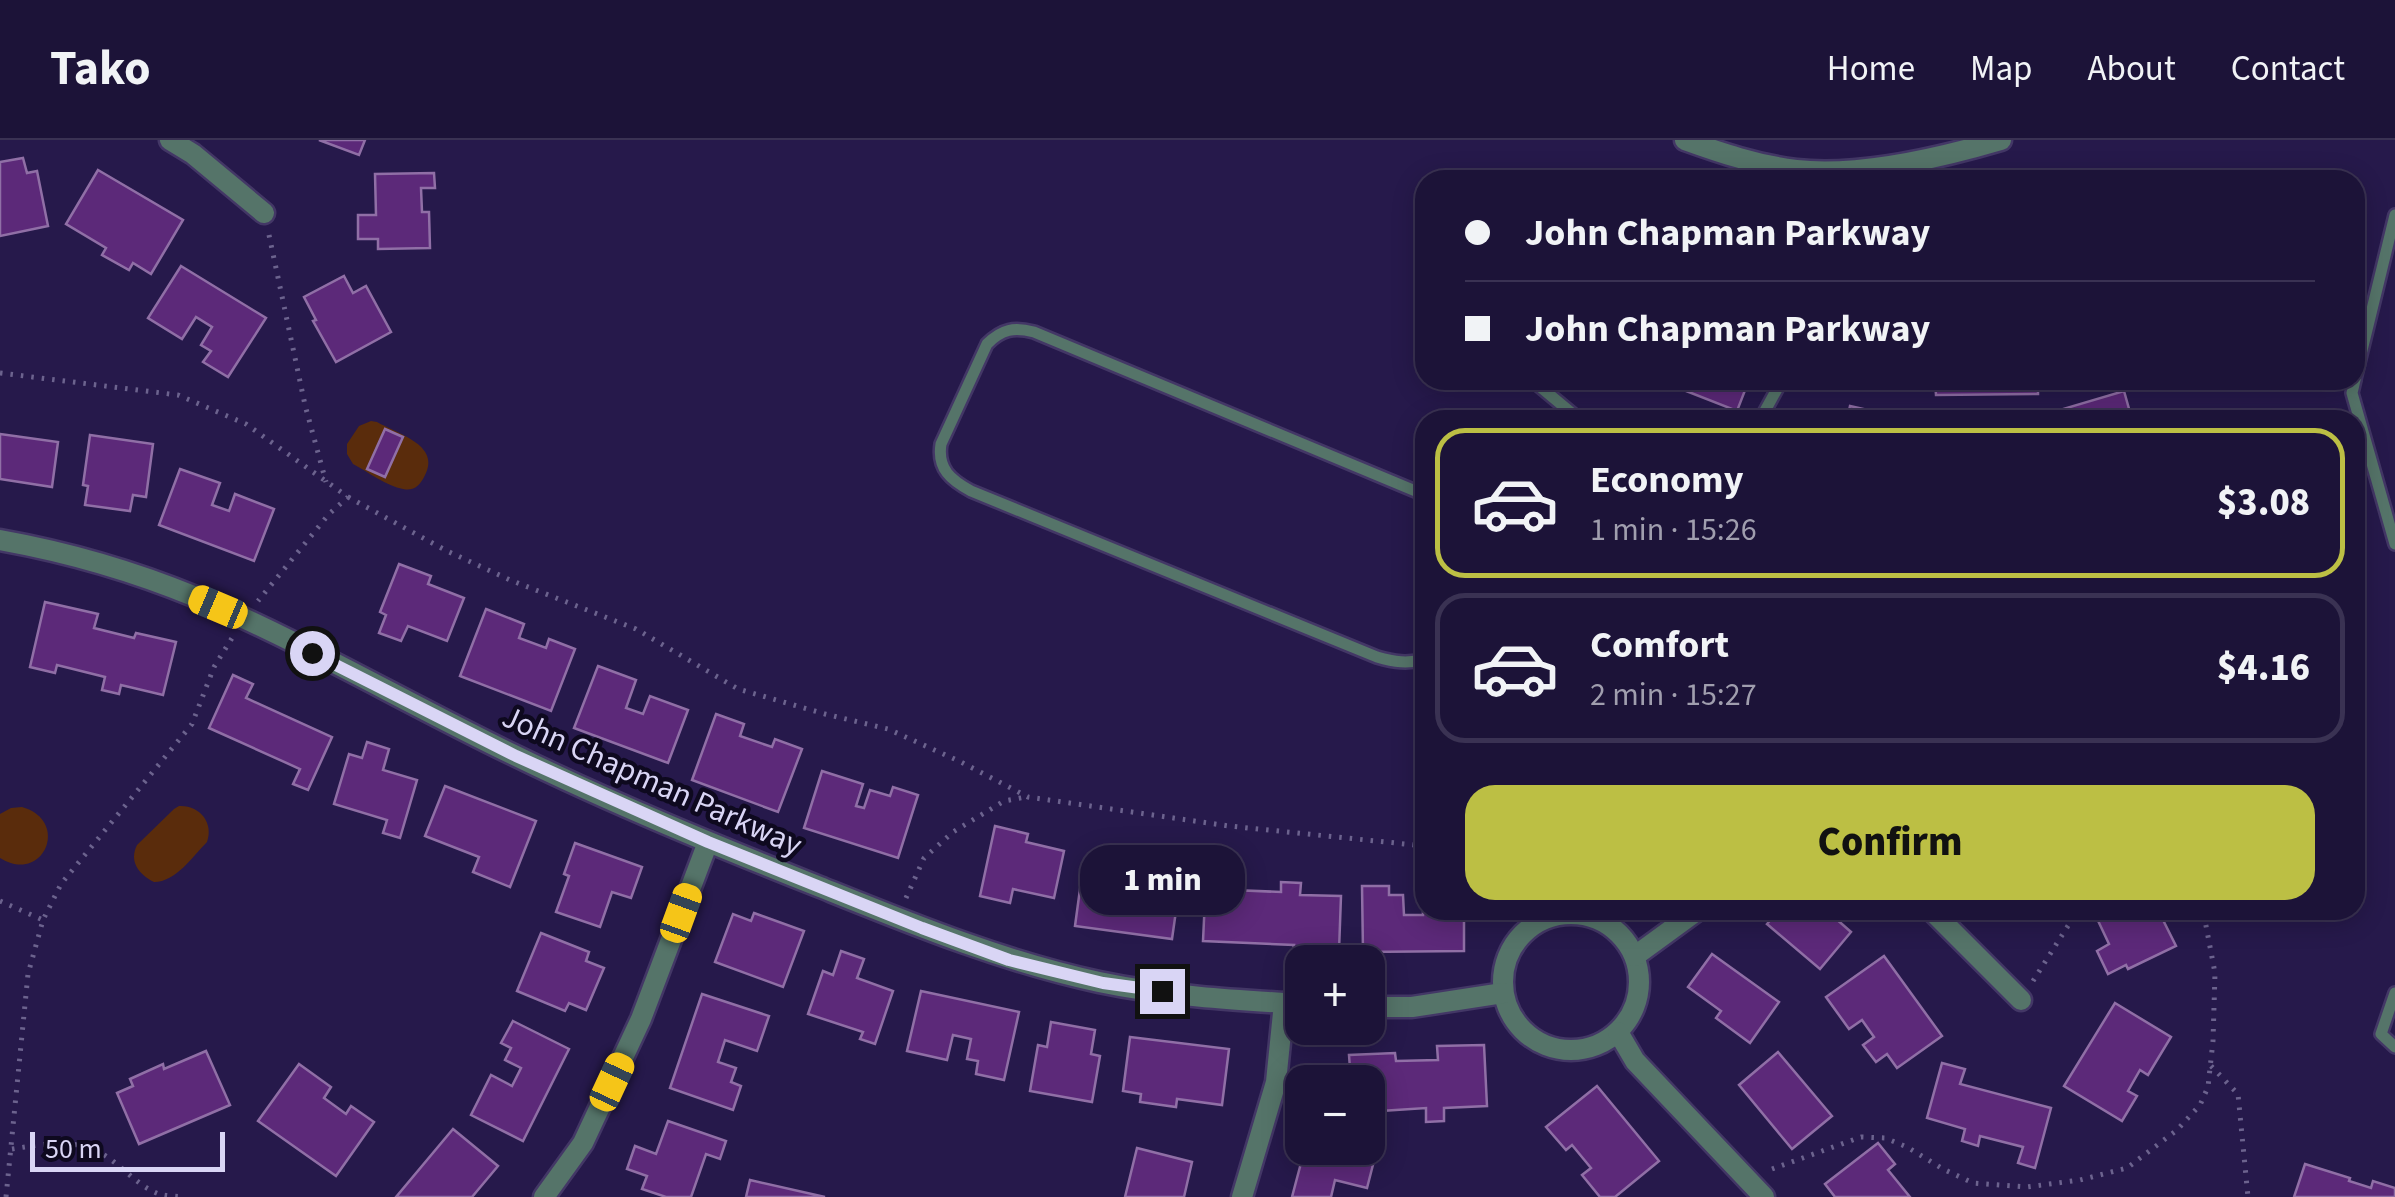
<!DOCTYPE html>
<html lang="en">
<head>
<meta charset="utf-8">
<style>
  :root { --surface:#1c1338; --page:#251c40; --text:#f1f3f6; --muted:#a09eae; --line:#3a3253; --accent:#bcbf44 }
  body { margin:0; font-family:"Source Sans 3",sans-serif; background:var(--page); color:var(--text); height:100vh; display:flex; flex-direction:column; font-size:38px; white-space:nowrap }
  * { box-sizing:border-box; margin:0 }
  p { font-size:32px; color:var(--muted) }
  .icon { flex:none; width:55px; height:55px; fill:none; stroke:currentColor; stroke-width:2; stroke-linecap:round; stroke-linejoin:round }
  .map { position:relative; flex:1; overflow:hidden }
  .details { position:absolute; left:1415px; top:270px; width:950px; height:510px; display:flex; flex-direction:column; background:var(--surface); border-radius:30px; box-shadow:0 5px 25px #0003,0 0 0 2px var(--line) }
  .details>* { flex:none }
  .hud { position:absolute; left:1415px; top:30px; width:950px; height:220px; border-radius:30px; box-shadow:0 5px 25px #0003,0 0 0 2px var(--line); display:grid; align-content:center; height:220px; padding:0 50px; background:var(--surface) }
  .tools { position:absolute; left:1285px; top:805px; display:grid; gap:20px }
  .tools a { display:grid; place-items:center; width:100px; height:100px; border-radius:20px; background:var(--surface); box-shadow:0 5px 25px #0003,0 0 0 2px var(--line); font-size:50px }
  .scale { position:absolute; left:30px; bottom:25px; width:195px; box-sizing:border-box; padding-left:10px; border:5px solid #d9d5f5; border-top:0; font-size:28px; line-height:35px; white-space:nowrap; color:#d9d5f5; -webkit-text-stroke:8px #0e091f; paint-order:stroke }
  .end { position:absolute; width:45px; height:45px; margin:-22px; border:12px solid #d9d5f5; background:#111; box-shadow:0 0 0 5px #111 }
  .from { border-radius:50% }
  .bubble { position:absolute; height:70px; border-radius:30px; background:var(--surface); box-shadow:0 5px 25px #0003,0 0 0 2px var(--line); font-size:32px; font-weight:800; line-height:70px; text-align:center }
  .car { position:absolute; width:30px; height:60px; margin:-30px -15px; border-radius:12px; box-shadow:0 0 8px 2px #0007; background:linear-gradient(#f5c518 24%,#345 0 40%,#f5c518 0 76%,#345 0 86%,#f5c518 0) }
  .hud b { display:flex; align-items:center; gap:35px; height:95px; font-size:38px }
  .hud b+b { border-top:2px solid var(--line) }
  .hud i { width:25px; height:25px; background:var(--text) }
  ul { padding:18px 0 0; list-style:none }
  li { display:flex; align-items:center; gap:30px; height:150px; margin:0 20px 15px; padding:0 30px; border:5px solid var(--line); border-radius:30px }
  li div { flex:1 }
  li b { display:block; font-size:38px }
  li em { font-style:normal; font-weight:800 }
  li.current { border-color:var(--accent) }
  li>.icon { width:90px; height:90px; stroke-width:1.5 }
  .action { display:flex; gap:20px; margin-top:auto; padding:20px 50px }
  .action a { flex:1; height:115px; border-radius:30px; background:var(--accent); color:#111; font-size:40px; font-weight:800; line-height:115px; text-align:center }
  header { display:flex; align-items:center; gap:60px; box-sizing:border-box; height:140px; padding:0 50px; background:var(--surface); border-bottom:2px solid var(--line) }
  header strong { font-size:48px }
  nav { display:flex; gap:55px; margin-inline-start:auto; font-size:35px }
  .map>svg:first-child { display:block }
  .green { fill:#5a2c0c }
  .building { fill:#5c2979; stroke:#906fa6; stroke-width:2.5 }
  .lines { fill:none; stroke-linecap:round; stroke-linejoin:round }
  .service-casing { stroke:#433766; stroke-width:16 }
  .minor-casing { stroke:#433766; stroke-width:25 }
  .path { stroke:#6c638e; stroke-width:5; stroke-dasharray:2.5 8; stroke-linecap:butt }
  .service { stroke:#557469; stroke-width:11 }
  .minor { stroke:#557469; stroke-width:20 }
  .route { stroke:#d9d5f5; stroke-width:12 }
  .labels { text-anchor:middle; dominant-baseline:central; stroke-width:9; stroke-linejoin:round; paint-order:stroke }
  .street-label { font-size:32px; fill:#d9d5f5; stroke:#0e091f }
</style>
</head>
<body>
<header>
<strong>Tako</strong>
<nav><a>Home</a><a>Map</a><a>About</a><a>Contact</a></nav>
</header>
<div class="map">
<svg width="2395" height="1057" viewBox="0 0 2395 1057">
  <rect width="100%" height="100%" fill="#26194b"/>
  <g class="green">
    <path d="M371 281 377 282C400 295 444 306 423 339 418 347 413 351 403 349 387 346 368 332 353 324L347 314V304L359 286Z"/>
    <path d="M179 666C200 665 214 683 207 702 192 717 176 742 154 742 138 734 129 721 137 705L174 669Z"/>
    <path d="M22 667C71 681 43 745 0 718V674L11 668Z"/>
  </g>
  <g class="building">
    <path d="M319 0H365L359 15Z"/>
    <path d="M23 18 27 33 37 31 48 86 0 96V22Z"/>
    <path d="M98 30 183 80 151 134 133 123 129 130 102 115 106 108 66 84Z"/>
    <path d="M434 33 435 48H421L422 72H429L430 108 378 109V99H358V75H376L375 34Z"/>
    <path d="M181 126 266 178 228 237 203 222 211 211 201 205 212 187 196 177 182 199 148 178Z"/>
    <path d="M344 136 353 153 366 146 391 192 336 222 313 181 316 180 304 157Z"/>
    <path d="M1658 240H1749L1737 271Z"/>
    <path d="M1935 240H2038V254L1936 255Z"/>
    <path d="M2124 251 2131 276 2124 278 2125 280H2066L2063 269Z"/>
    <path d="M1850 266 1912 280H1847Z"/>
    <path d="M385 289 403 297 385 337 367 329Z"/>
    <path d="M0 294 58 302 52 347 0 339Z"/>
    <path d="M90 295 153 304 146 357 133 355 130 371 85 365 88 346 83 345Z"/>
    <path d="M180 329 220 343 212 365 229 371 235 354 274 369 254 421 159 385Z"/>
    <path d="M399 424 431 436 428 444 464 458 447 501 408 486 401 501 379 493 386 475 380 472Z"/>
    <path d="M45 462 98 474 94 488 134 498 136 493 176 502 163 555 121 545 119 554 102 550 105 537 57 525 55 533 30 527Z"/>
    <path d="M486 469 524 484 519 498 546 508 549 499 575 509 551 571 460 536Z"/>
    <path d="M598 526 636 540 626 568 643 574 650 556 688 570 668 623 574 588Z"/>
    <path d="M233 535 253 544 246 558 332 597 308 650 293 644 300 629 209 588Z"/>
    <path d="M716 574 744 584 740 596 772 607 775 599 802 609 778 672 692 640Z"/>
    <path d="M367 602 389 609 383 630 417 640 400 698 383 693 387 680 334 664 349 614 362 618Z"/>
    <path d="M822 631 863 644 856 666 864 668 870 650 890 656 893 647 918 655 898 718 804 688Z"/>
    <path d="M445 646 536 681 510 747 473 732 479 717 425 696Z"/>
    <path d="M995 686 1028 694 1026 702 1064 711 1054 758 1013 749 1010 763 980 756Z"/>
    <path d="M575 703 642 727 631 758 612 752 600 787 556 772 569 736 564 734Z"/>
    <path d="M1103 720 1124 723 1122 733 1135 735 1132 755 1138 756 1141 730 1181 736 1172 799 1075 786 1083 727 1102 730Z"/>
    <path d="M1206 738 1234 739 1233 750 1281 752V742L1301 743 1300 755 1341 756 1339 811 1293 809 1294 805 1203 801Z"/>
    <path d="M1362 746H1389V755H1403L1404 775H1423V753H1425V770H1464V811L1363 812Z"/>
    <path d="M1779 770H1826L1851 792 1820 829 1767 784Z"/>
    <path d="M2093 770H2153L2156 776 2160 774 2176 806 2128 829 2126 825 2108 834 2097 811 2109 804Z"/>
    <path d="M754 773 804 791 783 847 715 822 733 774 751 781Z"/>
    <path d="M541 793 589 812 586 821 604 828 586 870 569 863 565 871 517 851Z"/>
    <path d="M841 811 864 819 857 838 893 851 875 904 860 899 863 892 808 874 823 831 833 835Z"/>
    <path d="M1712 814 1779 862 1750 903 1716 878 1721 871 1688 847Z"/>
    <path d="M1884 816 1942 896 1897 928 1887 914 1876 922 1863 905 1874 897 1862 880 1849 889 1826 857Z"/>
    <path d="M921 851 1019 872 1004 940 976 934 978 921 967 919 971 899 953 895 947 920 907 911Z"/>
    <path d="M702 854 769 876 757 911 725 900 718 922 736 928 731 942 741 946 733 970 670 948Z"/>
    <path d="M2115 863 2171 897 2148 935 2140 930 2128 951 2137 956 2122 981 2064 946Z"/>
    <path d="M513 881 569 909 523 1001 471 975 491 935 512 946 521 928 505 920 511 908 501 903Z"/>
    <path d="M1051 882 1095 890 1091 914 1100 916 1092 962 1030 951 1038 905 1047 907Z"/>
    <path d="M1130 897 1229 909 1222 965 1177 959 1176 967 1140 962 1141 954 1123 951Z"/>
    <path d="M1484 905 1487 966 1444 968V981L1426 982V968L1381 971 1382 983H1368V942H1351L1349 915 1395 913 1396 921 1438 920 1437 906Z"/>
    <path d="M206 911 230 965 139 1004 117 953 133 946 130 939 163 924 164 929Z"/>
    <path d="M1778 912 1832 976 1792 1009 1739 945Z"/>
    <path d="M1942 923 1965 929 1960 944 2051 968 2035 1028 2018 1023 2023 1007 1980 996 1978 1006 1962 1001 1965 989 1927 978Z"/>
    <path d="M299 924 331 947 324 958 346 974 351 966 374 982 336 1036 258 981Z"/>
    <path d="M1597 946 1659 1021 1615 1057H1600L1582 1035 1591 1028 1572 1005 1566 1010 1546 987Z"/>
    <path d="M668 981 726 1001 720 1019 706 1014 691 1057H666L642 1049 647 1036 627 1029 635 1006 656 1014Z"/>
    <path d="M453 989 498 1026 472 1057H396Z"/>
    <path d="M1878 1003 1895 1024 1888 1030 1910 1057H1835L1825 1044Z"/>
    <path d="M1137 1008 1192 1022 1184 1057H1125Z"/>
    <path d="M1305 1008H1353L1376 1013 1367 1048 1335 1040 1331 1057H1292Z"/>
    <path d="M2305 1024 2350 1038 2349 1041 2371 1048 2373 1041 2395 1048V1057H2294Z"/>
    <path d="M750 1040 825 1057H746Z"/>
  </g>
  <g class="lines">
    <defs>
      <g id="service">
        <path d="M2355 239 2395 75"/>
        <path d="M1532 240 1580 280"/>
        <path d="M2355 240 2352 253 2395 404"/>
        <path d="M1760 280 1782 240"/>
        <path d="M1425 355 1034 192C1014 187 1002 189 987 204L941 304C937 329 951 340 971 351L1377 517C1394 522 1408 524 1425 519"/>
        <path d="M2395 853 2381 894 2395 907"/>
      </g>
      <g id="minor">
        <path d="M170 0 193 14 264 73"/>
        <path d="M1685 0C1721 13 1757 25 1796 30 1860 37 1940 18 2001 0"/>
        <path d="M0 400C67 412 133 431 196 457 305 503 408 564 514 615 614 664 717 706 820 747 912 784 1002 821 1099 842 1165 856 1235 860 1302 864"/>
        <path d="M1931 770 2021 860"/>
        <circle cx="1571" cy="842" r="68"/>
        <path d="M1635 816 1698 770"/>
        <path d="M1368 867H1412L1503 853"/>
        <path d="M1618 892 1635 921 1764 1057"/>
        <path d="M544 1057 583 1003 641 879 708 702"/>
        <path d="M1242 1057 1276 942 1284 863"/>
      </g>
    </defs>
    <use href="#service" class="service-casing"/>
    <use href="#minor" class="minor-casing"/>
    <g class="path">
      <path d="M269 95 305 265 326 342"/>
      <path d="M0 233 178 255 246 284 348 357 329 374 258 461"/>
      <path d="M348 357 447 411 510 440 636 489 738 549 825 574 888 589 961 622 1028 657 1229 686 1425 706"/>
      <path d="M906 758 924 718 953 692 1004 661 1026 657"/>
      <path d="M0 761 43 780"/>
      <path d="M1517 770 1529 787"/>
      <path d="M2033 841 2078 770"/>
      <path d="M2211 926 2238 954 2248 1057"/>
      <path d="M12 1009C39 1005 66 999 92 1009 117 1018 134 1045 159 1054 166 1056 175 1056 183 1057"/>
      <path d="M1772 1029 1861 997 1885 998 1907 1007 1943 1029 1973 1043 2027 1047 2080 1040 2127 1028 2177 990 2200 965 2208 947 2213 901 2215 833 2203 770"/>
      <path d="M6 1057 28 834 43 780 61 744 192 584 214 527 232 498"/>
    </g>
    <use href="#service" class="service"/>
    <use href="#minor" class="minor"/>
  </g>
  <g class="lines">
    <path class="route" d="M312 513 516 616 708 702 922 788 1009 820 1103 843 1162 851"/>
  </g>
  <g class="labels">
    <g class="street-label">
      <text transform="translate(652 641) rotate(24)">John Chapman Parkway</text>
    </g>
  </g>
</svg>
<div class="tools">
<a>+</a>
<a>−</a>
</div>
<div class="scale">50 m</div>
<i class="end from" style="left:312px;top:513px"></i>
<i class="end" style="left:1162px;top:851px"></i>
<div class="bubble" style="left:1080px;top:705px;width:165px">1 min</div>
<i class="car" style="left:218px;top:467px;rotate:293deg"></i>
<i class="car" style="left:681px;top:773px;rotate:20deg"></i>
<i class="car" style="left:612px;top:942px;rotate:25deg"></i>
<div class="hud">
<b><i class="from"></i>John Chapman Parkway</b>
<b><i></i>John Chapman Parkway</b>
</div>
<section class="details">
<ul>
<li class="current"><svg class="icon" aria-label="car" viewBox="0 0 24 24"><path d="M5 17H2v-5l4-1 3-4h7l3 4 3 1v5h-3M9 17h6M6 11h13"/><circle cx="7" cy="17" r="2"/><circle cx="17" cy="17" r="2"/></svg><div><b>Economy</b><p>1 min · 15:26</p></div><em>$3.08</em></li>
<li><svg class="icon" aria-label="car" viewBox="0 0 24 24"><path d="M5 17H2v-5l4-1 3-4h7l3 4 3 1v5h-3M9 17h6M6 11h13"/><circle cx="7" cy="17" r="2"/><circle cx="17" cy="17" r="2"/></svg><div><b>Comfort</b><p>2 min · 15:27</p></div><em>$4.16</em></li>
</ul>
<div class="action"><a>Confirm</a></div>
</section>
</div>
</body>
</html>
